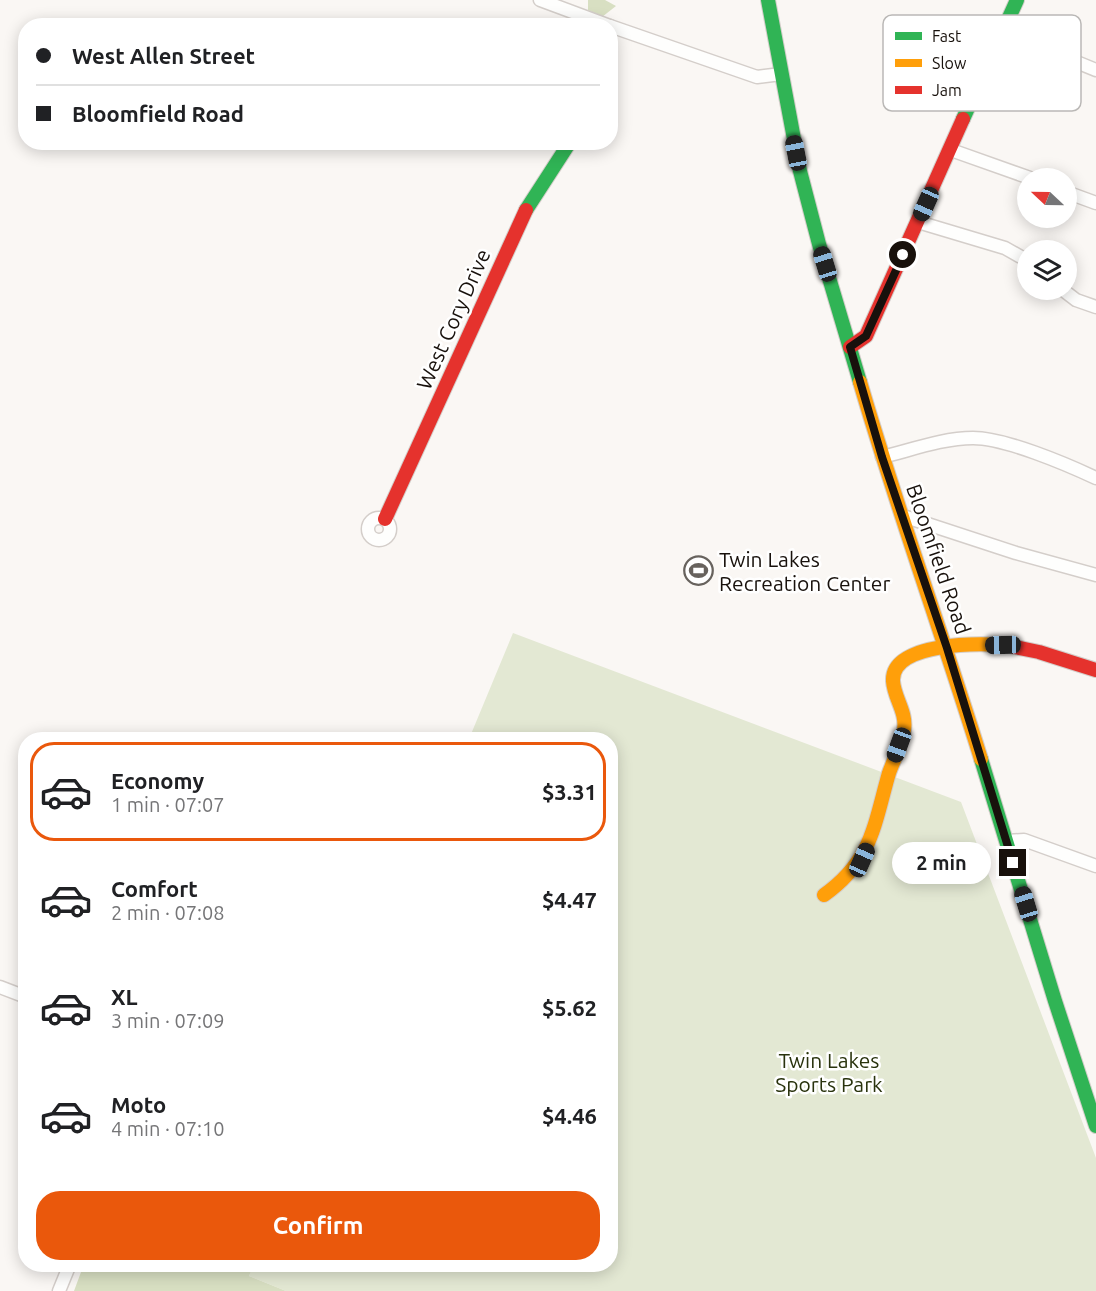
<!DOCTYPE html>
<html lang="en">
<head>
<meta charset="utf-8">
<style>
  :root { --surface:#fff; --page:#f2f2f2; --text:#202124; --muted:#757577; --line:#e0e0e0; --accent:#ea580c }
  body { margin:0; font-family:Ubuntu,sans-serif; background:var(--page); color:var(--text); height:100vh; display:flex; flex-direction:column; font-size:22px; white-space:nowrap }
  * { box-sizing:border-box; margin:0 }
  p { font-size:20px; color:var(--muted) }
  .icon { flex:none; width:33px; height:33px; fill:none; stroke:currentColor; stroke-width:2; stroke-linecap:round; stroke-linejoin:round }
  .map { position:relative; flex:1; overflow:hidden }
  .panel { position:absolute; left:18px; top:732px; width:600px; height:540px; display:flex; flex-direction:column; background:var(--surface); border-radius:24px; box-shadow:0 3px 15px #0003 }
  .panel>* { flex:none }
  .guide { position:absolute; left:18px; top:18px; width:600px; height:132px; border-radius:24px; box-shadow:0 3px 15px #0003; display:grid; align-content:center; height:132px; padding:0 18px; background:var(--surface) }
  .needle { width:39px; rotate:292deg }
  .buttons { position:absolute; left:1017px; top:168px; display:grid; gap:12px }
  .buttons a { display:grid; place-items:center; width:60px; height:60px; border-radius:50%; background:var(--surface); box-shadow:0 3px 15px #0003; font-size:30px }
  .end { position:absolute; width:27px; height:27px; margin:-14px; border:8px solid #18110c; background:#fff; box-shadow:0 0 0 3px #fff }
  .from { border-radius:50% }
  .bubble { position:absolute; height:42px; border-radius:21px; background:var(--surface); box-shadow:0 3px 15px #0003; font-size:20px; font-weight:700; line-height:42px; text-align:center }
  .car { position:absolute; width:18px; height:36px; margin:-18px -9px; border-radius:8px; box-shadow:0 0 4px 2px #0007; background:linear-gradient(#222 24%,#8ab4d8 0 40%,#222 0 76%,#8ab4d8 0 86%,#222 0) }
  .guide b { display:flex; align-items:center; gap:21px; height:57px; font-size:22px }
  .guide b+b { border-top:2px solid var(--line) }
  .guide i { width:15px; height:15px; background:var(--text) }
  ul { padding:10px 0 0; list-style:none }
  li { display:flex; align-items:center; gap:18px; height:99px; margin:0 12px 9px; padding:0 6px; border:3px solid transparent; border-radius:24px }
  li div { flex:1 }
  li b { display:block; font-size:22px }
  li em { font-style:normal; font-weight:700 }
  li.current { border-color:var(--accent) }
  li>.icon { width:54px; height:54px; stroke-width:1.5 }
  .cta { display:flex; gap:12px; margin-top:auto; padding:12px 18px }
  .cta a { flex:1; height:69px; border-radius:24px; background:var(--accent); color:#fff; font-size:24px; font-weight:700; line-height:69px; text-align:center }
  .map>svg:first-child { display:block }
  .green { fill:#e3e8d3 }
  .forest { fill:#d8dfc2 }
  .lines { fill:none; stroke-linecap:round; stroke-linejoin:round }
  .street-casing { stroke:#d4ceca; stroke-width:15 }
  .fast-casing { stroke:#d4ceca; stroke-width:16 }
  .slow-casing { stroke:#d4ceca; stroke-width:16 }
  .jam-casing { stroke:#d4ceca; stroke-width:16 }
  .street { stroke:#fefefd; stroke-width:12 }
  .fast { stroke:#30b455; stroke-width:14 }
  .slow { stroke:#ff9f0a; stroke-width:14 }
  .jam { stroke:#e5322d; stroke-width:14 }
  .route { stroke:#18110c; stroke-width:8 }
  .labels { text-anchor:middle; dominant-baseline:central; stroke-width:5; stroke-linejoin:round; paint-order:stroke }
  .street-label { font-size:21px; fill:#18110c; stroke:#fff }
  .poi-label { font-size:21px; fill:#18110c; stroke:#fff; text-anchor:start }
  .park-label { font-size:21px; fill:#29330d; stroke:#fff }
  .key { fill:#fff; stroke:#bab8b6; stroke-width:1.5 }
  .key-label { font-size:16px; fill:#18110c }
</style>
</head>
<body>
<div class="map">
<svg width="1096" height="1291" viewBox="0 0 1096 1291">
  <rect width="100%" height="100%" fill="#faf7f4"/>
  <path class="green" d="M513 633 961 802 1096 1158V1291H286L249 1276 254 1264H610V740L469 739Z"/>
  <g class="forest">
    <path d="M588 0H605L616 6 602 17 588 10Z"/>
    <path d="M84 1264 254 1265 249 1276 286 1291H74Z"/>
  </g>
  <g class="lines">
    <defs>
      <g id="street">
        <path d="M540 0 610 26"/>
        <path d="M610 26 757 77 781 74"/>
        <path d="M1003 32 1096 70"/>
        <path d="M951 150 1030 178"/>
        <path d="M1066 192 1096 203"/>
        <path d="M918 222 1005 248 1028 261"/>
        <path d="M1063 290 1076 300 1096 307"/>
        <path d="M882 457C911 450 943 438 973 438 1005 438 1066 464 1096 478"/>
        <path d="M903 516 1016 553 1096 575"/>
        <circle cx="379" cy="529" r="11"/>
        <path d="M1006 841 1024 840 1096 866"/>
        <path d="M0 987 26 997"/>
        <path d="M59 1291 70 1264"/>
      </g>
      <g id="fast">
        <path d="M768 0 800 171 819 244 860 382"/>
        <path d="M963 119 1017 0"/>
        <path d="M526 210 570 142"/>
        <path d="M981 759 1055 1001 1096 1126"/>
      </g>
      <g id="slow">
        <path d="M860 382C897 509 942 633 981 759"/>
        <path d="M824 895C872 861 874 825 889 773 894 759 902 745 904 730 907 712 894 698 893 681 891 642 983 642 1010 646"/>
      </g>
      <g id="jam">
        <path d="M850 347 866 336 963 119"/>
        <path d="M385 519 526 210"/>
        <path d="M1010 646 1039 652 1096 670"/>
      </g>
    </defs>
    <use href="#street" class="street-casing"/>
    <use href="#fast" class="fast-casing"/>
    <use href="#slow" class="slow-casing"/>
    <use href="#jam" class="jam-casing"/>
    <use href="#street" class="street"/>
    <use href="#fast" class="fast"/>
    <use href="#slow" class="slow"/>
    <use href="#jam" class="jam"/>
  </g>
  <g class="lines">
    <path class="route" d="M903 255 866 336 850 347 882 457 947 648 1013 863"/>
  </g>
  <defs>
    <symbol id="stadium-ring" viewBox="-11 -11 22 22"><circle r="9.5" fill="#fff" stroke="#67625d" stroke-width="1.5"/><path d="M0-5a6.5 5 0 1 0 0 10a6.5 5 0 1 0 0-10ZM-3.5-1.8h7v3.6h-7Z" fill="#67625d"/></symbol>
  </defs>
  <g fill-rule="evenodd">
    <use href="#stadium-ring" x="682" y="554" width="33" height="33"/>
  </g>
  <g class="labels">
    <g class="street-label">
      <text transform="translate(453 319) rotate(-66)">West Cory Drive</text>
      <text transform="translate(939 559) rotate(71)">Bloomfield Road</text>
    </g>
    <g class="poi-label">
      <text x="719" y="559">Twin Lakes<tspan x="719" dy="24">Recreation Center</tspan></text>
    </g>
    <g class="park-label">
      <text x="829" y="1060">Twin Lakes<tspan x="829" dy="24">Sports Park</tspan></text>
    </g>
  </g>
  <rect x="883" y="15" width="198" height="96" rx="9" class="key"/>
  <rect x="895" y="32" width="27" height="8" fill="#30b455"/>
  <rect x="895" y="59" width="27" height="8" fill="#ff9f0a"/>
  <rect x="895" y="86" width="27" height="8" fill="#e5322d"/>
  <g class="key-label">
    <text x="932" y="42">Fast</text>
    <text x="932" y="69">Slow</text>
    <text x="932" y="96">Jam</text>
  </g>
</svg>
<div class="buttons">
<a><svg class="needle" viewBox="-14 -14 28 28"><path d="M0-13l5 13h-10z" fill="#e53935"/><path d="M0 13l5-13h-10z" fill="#757577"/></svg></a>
<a><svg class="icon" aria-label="layers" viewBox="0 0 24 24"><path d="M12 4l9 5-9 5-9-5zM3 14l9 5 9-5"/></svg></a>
</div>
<i class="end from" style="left:903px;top:255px"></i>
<i class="end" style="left:1013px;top:863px"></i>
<div class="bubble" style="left:892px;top:842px;width:99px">2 min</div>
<i class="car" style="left:796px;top:153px;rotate:349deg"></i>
<i class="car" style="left:926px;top:204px;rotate:204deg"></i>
<i class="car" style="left:825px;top:264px;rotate:343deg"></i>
<i class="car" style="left:1003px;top:645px;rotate:269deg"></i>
<i class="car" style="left:899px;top:745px;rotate:200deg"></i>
<i class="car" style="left:862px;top:860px;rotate:24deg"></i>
<i class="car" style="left:1026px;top:904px;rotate:343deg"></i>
<div class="guide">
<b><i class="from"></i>West Allen Street</b>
<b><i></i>Bloomfield Road</b>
</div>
<section class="panel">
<ul>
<li class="current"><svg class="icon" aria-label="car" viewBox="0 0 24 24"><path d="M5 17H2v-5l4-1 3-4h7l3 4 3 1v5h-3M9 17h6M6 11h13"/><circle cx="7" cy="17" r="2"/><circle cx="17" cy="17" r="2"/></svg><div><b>Economy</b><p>1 min · 07:07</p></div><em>$3.31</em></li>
<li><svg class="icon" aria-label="car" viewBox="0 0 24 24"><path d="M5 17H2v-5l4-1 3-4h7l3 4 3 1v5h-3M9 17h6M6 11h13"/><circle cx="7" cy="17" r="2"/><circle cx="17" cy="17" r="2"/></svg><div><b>Comfort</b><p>2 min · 07:08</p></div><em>$4.47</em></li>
<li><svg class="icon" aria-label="car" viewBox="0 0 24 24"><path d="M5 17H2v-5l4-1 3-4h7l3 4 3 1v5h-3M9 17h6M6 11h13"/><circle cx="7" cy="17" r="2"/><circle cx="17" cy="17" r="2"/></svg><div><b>XL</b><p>3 min · 07:09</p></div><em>$5.62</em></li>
<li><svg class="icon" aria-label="car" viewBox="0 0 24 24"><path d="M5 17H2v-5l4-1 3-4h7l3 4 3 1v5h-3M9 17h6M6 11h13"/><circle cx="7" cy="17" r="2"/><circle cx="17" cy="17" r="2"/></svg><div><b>Moto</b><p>4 min · 07:10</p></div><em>$4.46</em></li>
</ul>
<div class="cta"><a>Confirm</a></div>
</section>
</div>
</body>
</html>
